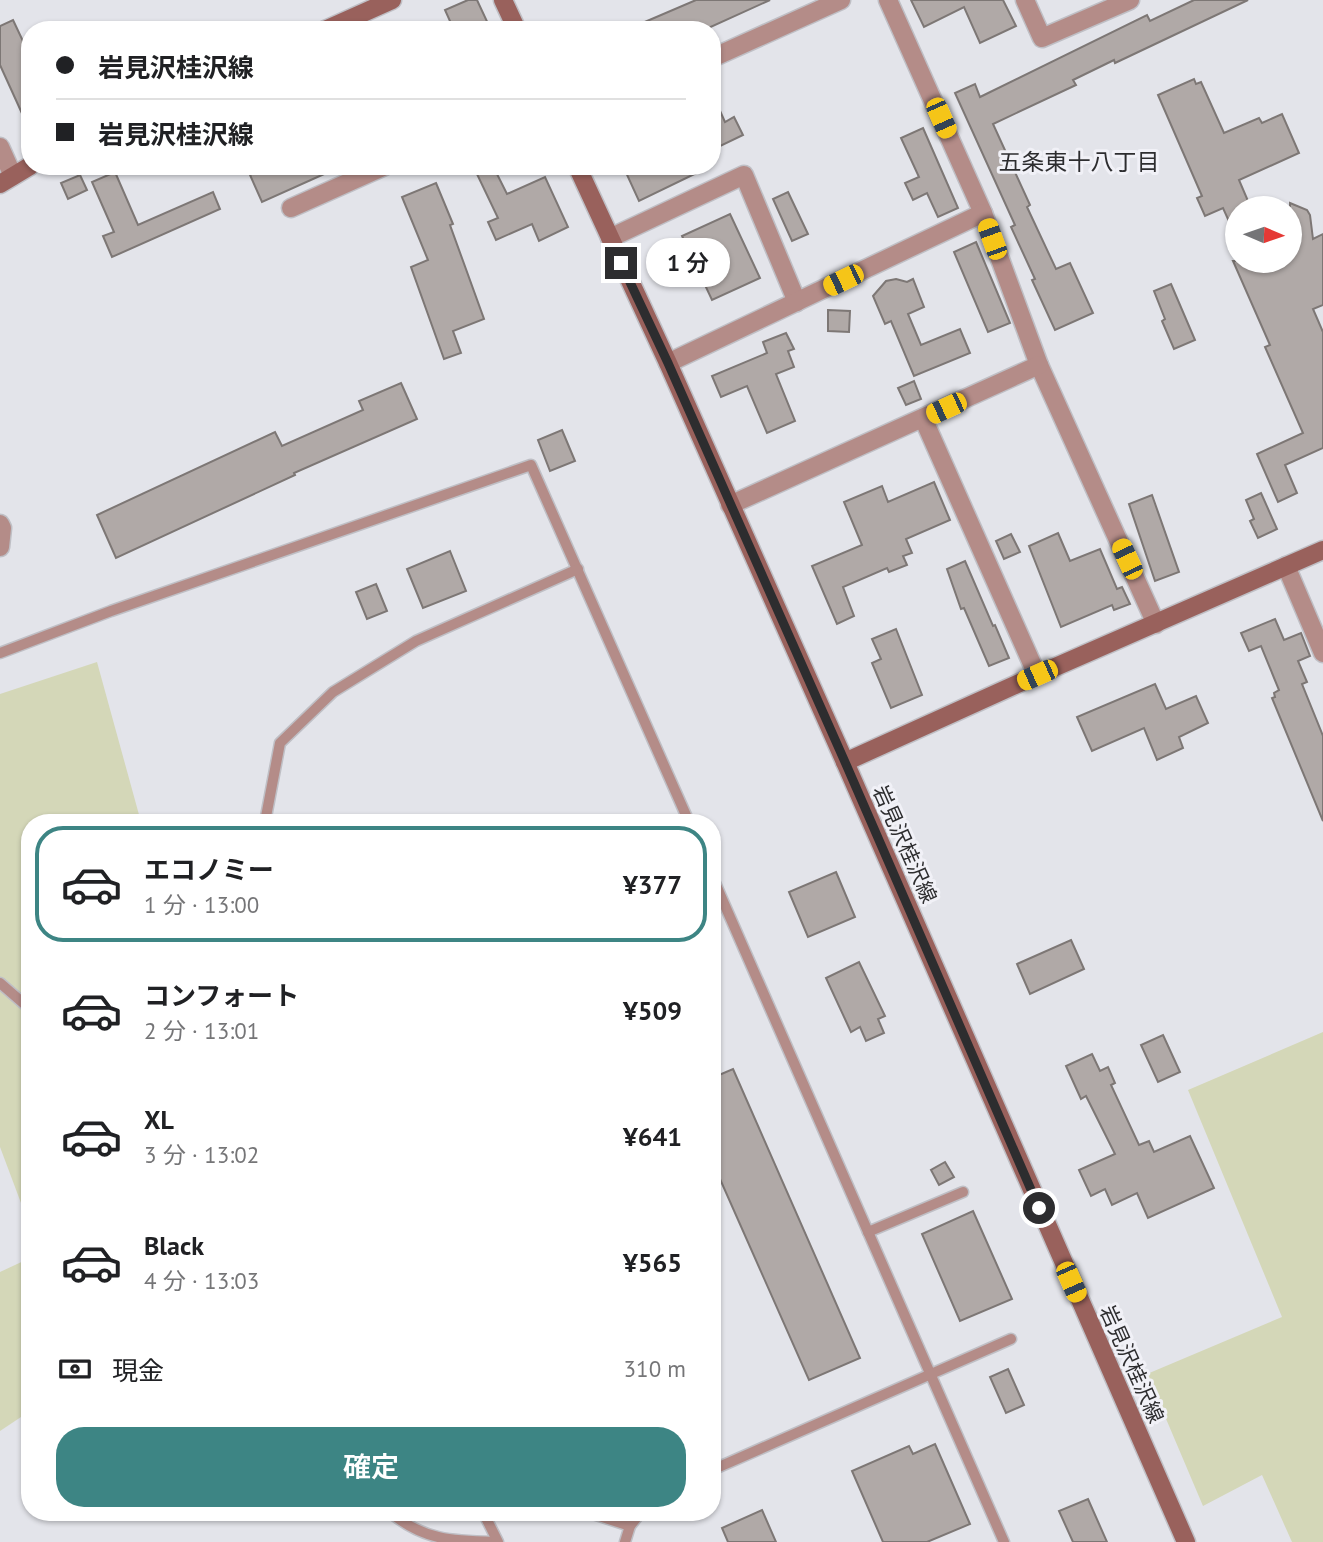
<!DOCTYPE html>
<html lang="ja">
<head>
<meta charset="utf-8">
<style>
  :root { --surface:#fff; --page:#f6f6f6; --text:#202124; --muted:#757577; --line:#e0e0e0; --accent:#3d8584 }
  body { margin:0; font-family:"PT Sans","Noto Sans JP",sans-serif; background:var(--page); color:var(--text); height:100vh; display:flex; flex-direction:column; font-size:26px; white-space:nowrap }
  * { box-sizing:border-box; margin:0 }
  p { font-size:23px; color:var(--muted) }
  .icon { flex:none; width:38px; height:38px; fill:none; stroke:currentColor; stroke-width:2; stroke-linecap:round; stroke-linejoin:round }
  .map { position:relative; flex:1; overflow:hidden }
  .details { position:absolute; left:21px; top:814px; width:700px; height:707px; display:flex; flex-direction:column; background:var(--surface); border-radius:28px; box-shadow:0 2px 5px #0004 }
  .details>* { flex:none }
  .guide { position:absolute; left:21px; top:21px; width:700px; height:154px; border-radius:28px; box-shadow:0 2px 5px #0004; display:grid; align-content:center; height:154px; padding:0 35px; background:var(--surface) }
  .needle { width:46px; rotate:92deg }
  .tools { position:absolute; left:1225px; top:196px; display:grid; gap:14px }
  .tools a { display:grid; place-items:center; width:77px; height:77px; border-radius:50%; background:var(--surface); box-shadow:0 2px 5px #0004; font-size:35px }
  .end { position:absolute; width:32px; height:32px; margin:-16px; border:9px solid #2d2d2f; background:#fff; box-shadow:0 0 0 4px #fff }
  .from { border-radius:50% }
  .bubble { position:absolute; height:49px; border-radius:24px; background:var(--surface); box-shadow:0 2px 5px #0004; font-size:23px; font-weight:600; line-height:49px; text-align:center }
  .car { position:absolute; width:21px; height:42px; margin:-21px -10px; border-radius:9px; box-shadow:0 0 5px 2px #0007; background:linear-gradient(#f5c518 24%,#345 0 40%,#f5c518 0 76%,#345 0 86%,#f5c518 0) }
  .guide b { display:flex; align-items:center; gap:24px; height:66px; font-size:26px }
  .guide b+b { border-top:2px solid var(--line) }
  .guide i { width:18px; height:18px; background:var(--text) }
  ul { padding:12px 0 0; list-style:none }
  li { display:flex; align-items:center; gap:21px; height:116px; margin:0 14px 10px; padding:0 21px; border:4px solid transparent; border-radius:28px }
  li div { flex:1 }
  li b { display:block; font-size:26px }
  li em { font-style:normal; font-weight:600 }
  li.on { border-color:var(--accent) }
  li>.icon { width:63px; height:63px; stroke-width:1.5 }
  .pay { display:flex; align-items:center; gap:18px; height:77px; padding:0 35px; font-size:26px }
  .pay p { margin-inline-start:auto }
  .button { display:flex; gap:14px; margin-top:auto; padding:14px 35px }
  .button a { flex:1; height:80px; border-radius:28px; background:var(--accent); color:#fff; font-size:28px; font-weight:600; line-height:80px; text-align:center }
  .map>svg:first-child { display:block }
  .green { fill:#d4d7b8 }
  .building { fill:#b0a9a7; stroke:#7d7775; stroke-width:2 }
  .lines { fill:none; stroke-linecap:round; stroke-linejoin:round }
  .lane-casing { stroke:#bfbfc5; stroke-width:13 }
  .street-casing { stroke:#bfbfc5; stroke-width:21 }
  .secondary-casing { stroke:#bfbfc5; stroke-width:21 }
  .lane { stroke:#b48c88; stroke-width:10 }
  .street { stroke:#b48c88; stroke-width:18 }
  .secondary { stroke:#99615c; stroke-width:18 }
  .route { stroke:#2d2d2f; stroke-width:9 }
  .labels { text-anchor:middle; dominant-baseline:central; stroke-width:6; stroke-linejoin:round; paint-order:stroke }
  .street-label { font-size:21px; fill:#2d2d2f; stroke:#f1f1f7 }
  .neighbourhood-label { font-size:23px; fill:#2d2d2f; stroke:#f1f1f7 }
</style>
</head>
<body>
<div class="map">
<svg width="1323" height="1542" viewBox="0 0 1323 1542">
  <rect width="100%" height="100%" fill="#e3e4ea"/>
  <g class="green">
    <path d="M97 662 141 822H30V1227L0 1147V694Z"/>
    <path d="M1323 1032V1542H1292L1262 1475 1203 1506 1147 1374 1282 1317 1188 1090Z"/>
    <path d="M30 1258V1411L0 1431V1272Z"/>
  </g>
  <g class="building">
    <path d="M468 0H477L491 30H454L445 10Z"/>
    <path d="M696 0H770L704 30H626Z"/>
    <path d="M911 0H1003L1016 26 980 43 964 7 924 27Z"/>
    <path d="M1194 0H1248L1115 63 1114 60 1073 80 1076 85 993 124 1030 205 1027 207 1056 269 1070 263 1093 313 1055 330 1032 280 1035 279 1011 227 1015 225 955 93 975 84 980 97 1147 15 1150 21Z"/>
    <path d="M13 20 30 56V131L0 65V26Z"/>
    <path d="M1194 79 1196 84 1201 82 1224 133 1259 118 1262 123 1282 114 1299 153 1239 180 1251 208H1237V239L1223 208 1205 216 1197 198 1202 196 1158 95Z"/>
    <path d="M712 93 725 122 734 117 743 135 712 150Z"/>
    <path d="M923 128 958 208 938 217 927 193 913 200 905 183 919 177 901 138Z"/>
    <path d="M268 166H342L262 202 250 175Z"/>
    <path d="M489 166H493L507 194 545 177 568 227 539 241 532 224 496 240 488 222 498 218 476 172Z"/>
    <path d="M623 166H711L639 201Z"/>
    <path d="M115 172 138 225 213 192 220 209 112 257 103 236 114 232 92 182Z"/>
    <path d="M80 175 87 190 68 199 61 183Z"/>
    <path d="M436 183 453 224 450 225 484 319 453 331 461 353 444 359 411 267 428 260 402 197Z"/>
    <path d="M788 192 808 234 792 241 773 199Z"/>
    <path d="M1290 203 1307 210 1310 215 1313 239 1323 234V305L1313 309 1323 332V448L1285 465 1297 493 1278 502 1257 454 1303 433 1265 347 1270 345 1233 261H1290Z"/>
    <path d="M730 214 760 278 712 300 682 236Z"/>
    <path d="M976 242 1010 323 988 332 954 252Z"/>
    <path d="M896 279 907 282 913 279 924 307 908 314 921 345 960 329 970 353 914 376 891 321 885 324 873 296 886 281Z"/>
    <path d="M1171 284 1195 340 1174 349 1162 321 1165 319 1154 291Z"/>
    <path d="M828 310 850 311 849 332 828 331Z"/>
    <path d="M786 333 794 349 788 351 794 367 776 374 795 421 767 433 747 386 721 397 712 376 767 353 763 342Z"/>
    <path d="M914 381 921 399 906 405 898 388Z"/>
    <path d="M401 383 417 419 294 473 295 475 116 558 97 515 275 432 282 446 363 410 359 401Z"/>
    <path d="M562 430 575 461 550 471 538 440Z"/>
    <path d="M934 482 950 520 906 539 912 553 903 556 907 565 889 572 887 568 843 587 854 616 837 624 812 566 862 545 844 502 882 486 888 502Z"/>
    <path d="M1261 493 1277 529 1258 538 1250 521 1254 519 1246 500Z"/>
    <path d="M1152 495 1179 572 1155 581 1129 504Z"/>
    <path d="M1058 533 1070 561 1100 549 1117 589 1122 587 1130 604 1114 610 1112 605 1061 627 1029 546Z"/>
    <path d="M1011 534 1020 552 1004 559 996 541Z"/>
    <path d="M450 551 466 591 423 608 407 569Z"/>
    <path d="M965 561 993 626 995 625 1009 658 989 666 964 608 961 609 947 569Z"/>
    <path d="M376 584 387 611 367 619 356 592Z"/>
    <path d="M1275 619 1284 640 1301 633 1310 656 1298 661 1307 682 1302 684 1323 736V821L1272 698 1275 697 1274 693 1279 690 1261 646 1249 651 1241 633Z"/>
    <path d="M896 629 922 695 891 708 872 663 881 659 872 639Z"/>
    <path d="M1155 684 1166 709 1196 696 1208 723 1179 737 1183 748 1157 760 1144 728 1092 751 1077 717Z"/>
    <path d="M836 872 855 917 808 937 789 892Z"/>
    <path d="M1071 940 1084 969 1030 994 1017 964Z"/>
    <path d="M859 962 885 1016 878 1019 884 1033 866 1041 860 1027 851 1032 826 978Z"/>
    <path d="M1163 1035 1180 1072 1158 1082 1141 1045Z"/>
    <path d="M1092 1054 1100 1071 1108 1067 1115 1083 1111 1085 1139 1145 1149 1141 1154 1152 1190 1136 1214 1188 1148 1218 1137 1193 1112 1205 1105 1189 1091 1196 1079 1170 1115 1154 1086 1096 1081 1099 1066 1066Z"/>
    <path d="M733 1069 860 1358 809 1380 712 1161V1078Z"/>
    <path d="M945 1162 954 1177 939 1185 931 1170Z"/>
    <path d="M973 1211 1012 1299 960 1321 922 1234Z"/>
    <path d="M1008 1369 1024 1405 1006 1413 990 1377Z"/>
    <path d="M935 1444 970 1524 927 1542H883L852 1471 909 1446 913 1454Z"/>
    <path d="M1088 1499 1107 1542H1073L1059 1511Z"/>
    <path d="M762 1510 776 1542H728L722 1528Z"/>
  </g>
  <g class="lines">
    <defs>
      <g id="lane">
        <path d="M0 653 111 611 531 465 689 822"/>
        <path d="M265 822 280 743 333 692 416 641 578 569"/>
        <path d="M712 876 1004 1542"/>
        <path d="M0 983 30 1009"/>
        <path d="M868 1232 963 1192"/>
        <path d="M712 1470 1011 1339"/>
        <path d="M390 1512C424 1541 454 1541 497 1542"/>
        <path d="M483 1512 498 1542"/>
        <path d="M587 1512 630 1526"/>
        <path d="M625 1542 630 1526 641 1512"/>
      </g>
      <g id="street">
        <path d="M888 0 983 213 1039 365 1156 624"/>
        <path d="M1025 0 1042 38 1130 0"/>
        <path d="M712 58 841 0"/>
        <path d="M0 147 13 176"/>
        <path d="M291 208 385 166"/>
        <path d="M610 238 744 175 797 302"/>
        <path d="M668 363 983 213"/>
        <path d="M923 418 1037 675"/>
        <path d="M730 505 1039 365"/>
        <path d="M0 524 2 528 0 547"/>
        <path d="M1286 566 1323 653"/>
      </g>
      <g id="secondary">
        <path d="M503 0 517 30"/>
        <path d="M325 30 392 0"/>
        <path d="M577 166 668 363 845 762 1186 1542"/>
        <path d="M0 184 30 166"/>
        <path d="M845 762 1037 675 1323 550"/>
      </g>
    </defs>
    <use href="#lane" class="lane-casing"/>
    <use href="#street" class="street-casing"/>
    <use href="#secondary" class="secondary-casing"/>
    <use href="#lane" class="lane"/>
    <use href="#street" class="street"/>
    <use href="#secondary" class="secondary"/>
  </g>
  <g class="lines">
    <path class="route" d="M621 263 668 363 845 762 1039 1208"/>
  </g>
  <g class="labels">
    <g class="street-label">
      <text transform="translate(905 844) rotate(66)">岩見沢桂沢線</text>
      <text transform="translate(1132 1364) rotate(66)">岩見沢桂沢線</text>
    </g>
    <g class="neighbourhood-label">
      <text x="1079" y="161">五条東十八丁目</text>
    </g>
  </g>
</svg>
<div class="tools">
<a><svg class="needle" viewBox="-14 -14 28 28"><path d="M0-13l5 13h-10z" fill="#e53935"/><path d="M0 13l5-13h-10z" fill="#757577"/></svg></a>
</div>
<i class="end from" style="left:1039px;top:1208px"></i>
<i class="end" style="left:621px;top:263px"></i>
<div class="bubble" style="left:646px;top:238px;width:84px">1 分</div>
<i class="car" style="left:941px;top:118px;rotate:156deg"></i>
<i class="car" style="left:992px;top:239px;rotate:340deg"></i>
<i class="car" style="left:843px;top:280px;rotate:244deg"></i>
<i class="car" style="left:946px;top:408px;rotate:245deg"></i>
<i class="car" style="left:1127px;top:559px;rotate:335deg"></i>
<i class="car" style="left:1037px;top:675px;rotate:246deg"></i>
<i class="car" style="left:1071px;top:1282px;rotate:156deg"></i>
<div class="guide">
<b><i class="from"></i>岩見沢桂沢線</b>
<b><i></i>岩見沢桂沢線</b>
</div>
<section class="details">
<ul>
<li class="on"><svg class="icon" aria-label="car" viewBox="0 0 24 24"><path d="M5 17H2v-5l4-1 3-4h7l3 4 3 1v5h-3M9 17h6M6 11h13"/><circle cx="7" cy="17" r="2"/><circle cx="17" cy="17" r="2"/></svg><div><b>エコノミー</b><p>1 分 · 13:00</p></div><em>¥377</em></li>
<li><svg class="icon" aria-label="car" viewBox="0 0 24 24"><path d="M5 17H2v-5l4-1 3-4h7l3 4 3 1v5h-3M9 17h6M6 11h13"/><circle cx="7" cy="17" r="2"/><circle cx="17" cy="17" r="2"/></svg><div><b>コンフォート</b><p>2 分 · 13:01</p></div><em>¥509</em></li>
<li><svg class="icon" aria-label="car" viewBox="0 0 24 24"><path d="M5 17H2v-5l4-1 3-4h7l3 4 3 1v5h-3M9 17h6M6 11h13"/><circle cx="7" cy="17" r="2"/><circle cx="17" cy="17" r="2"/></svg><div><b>XL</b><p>3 分 · 13:02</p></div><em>¥641</em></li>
<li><svg class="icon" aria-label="car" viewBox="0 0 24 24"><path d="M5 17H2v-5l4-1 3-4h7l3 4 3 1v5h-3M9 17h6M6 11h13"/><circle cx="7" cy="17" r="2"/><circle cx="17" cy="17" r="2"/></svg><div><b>Black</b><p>4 分 · 13:03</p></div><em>¥565</em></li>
</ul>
<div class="pay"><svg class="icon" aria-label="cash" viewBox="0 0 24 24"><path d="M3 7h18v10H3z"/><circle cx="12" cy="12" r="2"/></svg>現金<p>310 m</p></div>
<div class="button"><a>確定</a></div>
</section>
</div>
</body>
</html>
